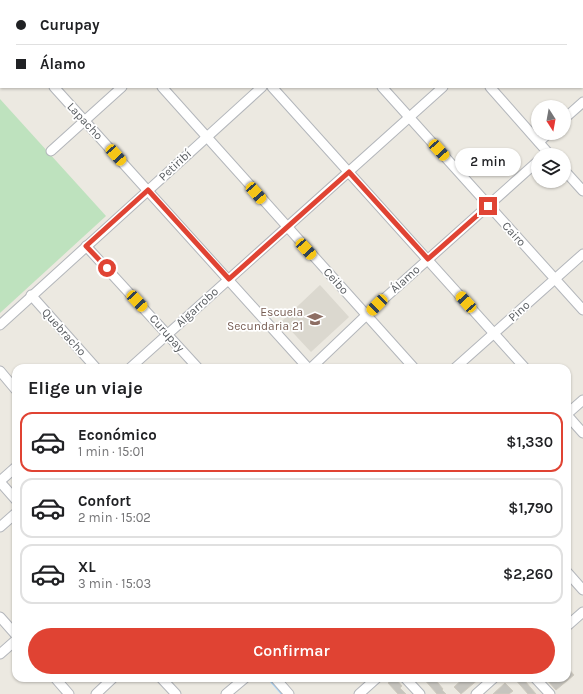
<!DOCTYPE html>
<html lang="es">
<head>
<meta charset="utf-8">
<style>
  :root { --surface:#fff; --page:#f2f2f2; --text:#202124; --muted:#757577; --line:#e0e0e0; --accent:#e04333 }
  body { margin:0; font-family:Karla,sans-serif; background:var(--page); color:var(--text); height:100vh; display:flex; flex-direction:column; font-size:15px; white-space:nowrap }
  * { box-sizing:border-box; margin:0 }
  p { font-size:13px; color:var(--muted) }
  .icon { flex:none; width:22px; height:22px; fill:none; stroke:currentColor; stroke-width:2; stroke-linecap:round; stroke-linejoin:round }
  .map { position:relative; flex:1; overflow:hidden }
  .panel { position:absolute; left:12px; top:364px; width:559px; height:318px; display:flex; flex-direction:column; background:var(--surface); border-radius:12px; box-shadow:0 1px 3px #0004 }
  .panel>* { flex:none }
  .top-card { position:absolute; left:0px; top:0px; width:583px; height:88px; box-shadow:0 1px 3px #0004; display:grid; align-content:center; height:88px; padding:0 16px; background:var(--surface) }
  .needle { width:26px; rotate:169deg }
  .fabs { position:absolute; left:531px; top:100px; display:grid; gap:8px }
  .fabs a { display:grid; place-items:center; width:40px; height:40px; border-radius:50%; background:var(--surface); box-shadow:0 1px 3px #0004; font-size:20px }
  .end { position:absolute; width:18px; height:18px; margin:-9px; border:5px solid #e04333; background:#fff; box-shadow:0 0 0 2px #fff }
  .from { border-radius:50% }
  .bubble { position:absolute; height:28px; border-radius:14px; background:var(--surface); box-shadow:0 1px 3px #0004; font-size:13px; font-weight:600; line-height:28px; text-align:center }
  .car { position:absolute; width:12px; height:24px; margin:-12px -6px; border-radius:5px; box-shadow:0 0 3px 1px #0007; background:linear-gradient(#f5c518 24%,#345 0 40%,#f5c518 0 76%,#345 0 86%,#f5c518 0) }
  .top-card b { display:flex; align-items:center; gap:14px; height:38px; font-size:15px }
  .top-card b+b { border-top:1px solid var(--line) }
  .top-card i { width:10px; height:10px; background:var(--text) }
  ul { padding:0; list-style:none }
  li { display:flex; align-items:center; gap:12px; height:60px; margin:0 8px 6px; padding:0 8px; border:2px solid var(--line); border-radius:12px }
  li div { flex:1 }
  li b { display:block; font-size:15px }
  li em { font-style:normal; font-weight:600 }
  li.current { border-color:var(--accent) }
  li>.icon { width:36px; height:36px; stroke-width:1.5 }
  h2 { padding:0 16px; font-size:18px; line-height:48px }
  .cta { display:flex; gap:8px; margin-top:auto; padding:8px 16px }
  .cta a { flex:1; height:46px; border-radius:24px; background:var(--accent); color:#fff; font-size:16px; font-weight:600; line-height:46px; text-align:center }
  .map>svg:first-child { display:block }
  .education { fill:#dbd8cf }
  .green { fill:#bee2be }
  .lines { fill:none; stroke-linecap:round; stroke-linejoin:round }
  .stream { stroke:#a2d2fa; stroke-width:2 }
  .building { fill:#c6c4be; stroke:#d0cbbf }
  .minor-casing { stroke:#b3b6bb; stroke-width:11 }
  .minor { stroke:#fff; stroke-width:9 }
  .route { stroke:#e04333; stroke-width:5 }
  .labels { text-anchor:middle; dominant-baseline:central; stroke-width:3.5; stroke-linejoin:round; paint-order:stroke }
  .street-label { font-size:12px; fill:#595d61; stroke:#fff }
  .education-label { font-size:12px; fill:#785e54; stroke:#fff; text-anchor:end }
</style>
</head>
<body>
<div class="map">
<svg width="583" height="694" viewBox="0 0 583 694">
  <rect width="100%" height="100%" fill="#ece9e1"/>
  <path class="education" d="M320 285 349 317 311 352 282 321Z"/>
  <path class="green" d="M0 99 106 216 0 313Z"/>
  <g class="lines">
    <path class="stream" d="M268 678 282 694"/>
  </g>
  <g class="building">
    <path d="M567 667 574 675 556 690 545 678H567Z"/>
    <path d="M393 678H395L402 686 400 688 406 694H398L388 683Z"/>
    <path d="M423 678H434L443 689 442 690 446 694H437Z"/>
    <path d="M464 678H480L461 694 454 687Z"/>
    <path d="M514 678H528L525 681 536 694H528Z"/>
    <path d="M505 683 513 691 509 694H493Z"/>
  </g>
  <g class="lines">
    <defs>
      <g id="minor">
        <path d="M194 0 195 1"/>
        <path d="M411 0 412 1"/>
        <path d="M530 0 531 1"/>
        <path d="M78 1 79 0"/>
        <path d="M218 1 219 0"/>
        <path d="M354 1 356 0"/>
        <path d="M557 1 558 0"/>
        <path d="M0 28 1 29"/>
        <path d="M582 58 583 59"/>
        <path d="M0 75 1 74"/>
        <path d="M54 87 308 368"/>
        <path d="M162 87 414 368"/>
        <path d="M272 87 525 368"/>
        <path d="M382 87 583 310"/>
        <path d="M490 87 550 155"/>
        <path d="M564 119 583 102"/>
        <path d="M539 142 549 133"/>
        <path d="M51 151 122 87"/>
        <path d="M564 170 583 191"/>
        <path d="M86 246 198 368"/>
        <path d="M31 295 96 368"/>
        <path d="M0 325 262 87"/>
        <path d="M130 368 443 87"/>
        <path d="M311 368 377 305 538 161"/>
        <path d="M455 368 583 254"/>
        <path d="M0 371 16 390"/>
        <path d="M567 414 583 400"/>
        <path d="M567 415 583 433"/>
        <path d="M0 481 16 467"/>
        <path d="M0 482 16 500"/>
        <path d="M0 527 16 513"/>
        <path d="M567 572 583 590"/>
        <path d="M0 617 16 635"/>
        <path d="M567 626 583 612"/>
        <path d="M0 654 16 640"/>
        <path d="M55 678 69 694"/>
        <path d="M161 678 176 694"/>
        <path d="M275 678 289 694"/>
        <path d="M405 678 420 694"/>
        <path d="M535 678 550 694"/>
        <path d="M96 694 113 678"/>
        <path d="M226 694 245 678"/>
        <path d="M359 694 377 678"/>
        <path d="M476 694 494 678"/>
      </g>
    </defs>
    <use href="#minor" class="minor-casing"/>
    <use href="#minor" class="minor"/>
  </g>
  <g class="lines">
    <path class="route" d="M107 268 86 246 148 190 229 279 349 172 428 259 488 206"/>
  </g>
  <defs>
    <symbol id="school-bare" viewBox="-9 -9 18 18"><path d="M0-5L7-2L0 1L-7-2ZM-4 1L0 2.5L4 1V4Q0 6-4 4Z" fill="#8d6e63" stroke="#fff" stroke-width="2.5" paint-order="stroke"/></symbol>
  </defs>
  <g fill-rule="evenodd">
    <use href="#school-bare" x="304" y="308" width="22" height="22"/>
  </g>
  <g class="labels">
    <g class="street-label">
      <text transform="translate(85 121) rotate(47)">Lapacho</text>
      <text transform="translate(175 165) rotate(-43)">Petiribí</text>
      <text transform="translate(514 234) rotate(47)">Cairo</text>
      <text transform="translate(405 279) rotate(-42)">Álamo</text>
      <text transform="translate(336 281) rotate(48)">Ceibo</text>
      <text transform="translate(197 307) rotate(-42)">Algarrobo</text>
      <text transform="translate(519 311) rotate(-42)">Pino</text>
      <text transform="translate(64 332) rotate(48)">Quebracho</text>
      <text transform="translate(167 333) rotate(48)">Curupay</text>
    </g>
    <g class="education-label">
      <text x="303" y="312">Escuela<tspan x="303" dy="14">Secundaria 21</tspan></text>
    </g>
  </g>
</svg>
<div class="fabs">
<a><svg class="needle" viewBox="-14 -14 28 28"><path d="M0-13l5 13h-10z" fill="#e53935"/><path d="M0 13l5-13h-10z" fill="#757577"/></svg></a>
<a><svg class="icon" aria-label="layers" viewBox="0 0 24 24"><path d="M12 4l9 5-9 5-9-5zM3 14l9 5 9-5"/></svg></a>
</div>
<i class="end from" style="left:107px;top:268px"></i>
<i class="end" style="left:488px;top:206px"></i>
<div class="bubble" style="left:455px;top:148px;width:66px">2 min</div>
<i class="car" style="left:439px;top:150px;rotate:138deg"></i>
<i class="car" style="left:116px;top:155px;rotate:138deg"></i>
<i class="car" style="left:256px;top:193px;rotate:139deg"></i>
<i class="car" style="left:306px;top:249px;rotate:138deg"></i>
<i class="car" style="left:137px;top:301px;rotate:137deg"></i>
<i class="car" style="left:466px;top:302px;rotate:318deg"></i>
<i class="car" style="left:377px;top:305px;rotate:225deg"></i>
<div class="top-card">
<b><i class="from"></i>Curupay</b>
<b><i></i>Álamo</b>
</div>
<section class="panel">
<h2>Elige un viaje</h2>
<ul>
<li class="current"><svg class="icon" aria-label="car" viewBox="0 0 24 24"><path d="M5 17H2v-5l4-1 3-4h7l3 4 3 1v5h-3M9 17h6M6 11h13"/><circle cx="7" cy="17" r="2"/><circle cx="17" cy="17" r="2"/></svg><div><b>Económico</b><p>1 min · 15:01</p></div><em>$1,330</em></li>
<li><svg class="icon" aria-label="car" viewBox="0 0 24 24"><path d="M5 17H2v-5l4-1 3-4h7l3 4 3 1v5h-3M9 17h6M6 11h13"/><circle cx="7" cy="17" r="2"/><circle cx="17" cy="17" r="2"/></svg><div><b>Confort</b><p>2 min · 15:02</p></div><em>$1,790</em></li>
<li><svg class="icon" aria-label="car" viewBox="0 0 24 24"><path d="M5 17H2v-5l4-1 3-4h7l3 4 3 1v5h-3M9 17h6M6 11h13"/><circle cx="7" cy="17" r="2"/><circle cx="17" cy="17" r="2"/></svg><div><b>XL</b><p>3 min · 15:03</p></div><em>$2,260</em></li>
</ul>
<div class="cta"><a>Confirmar</a></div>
</section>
</div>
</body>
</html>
